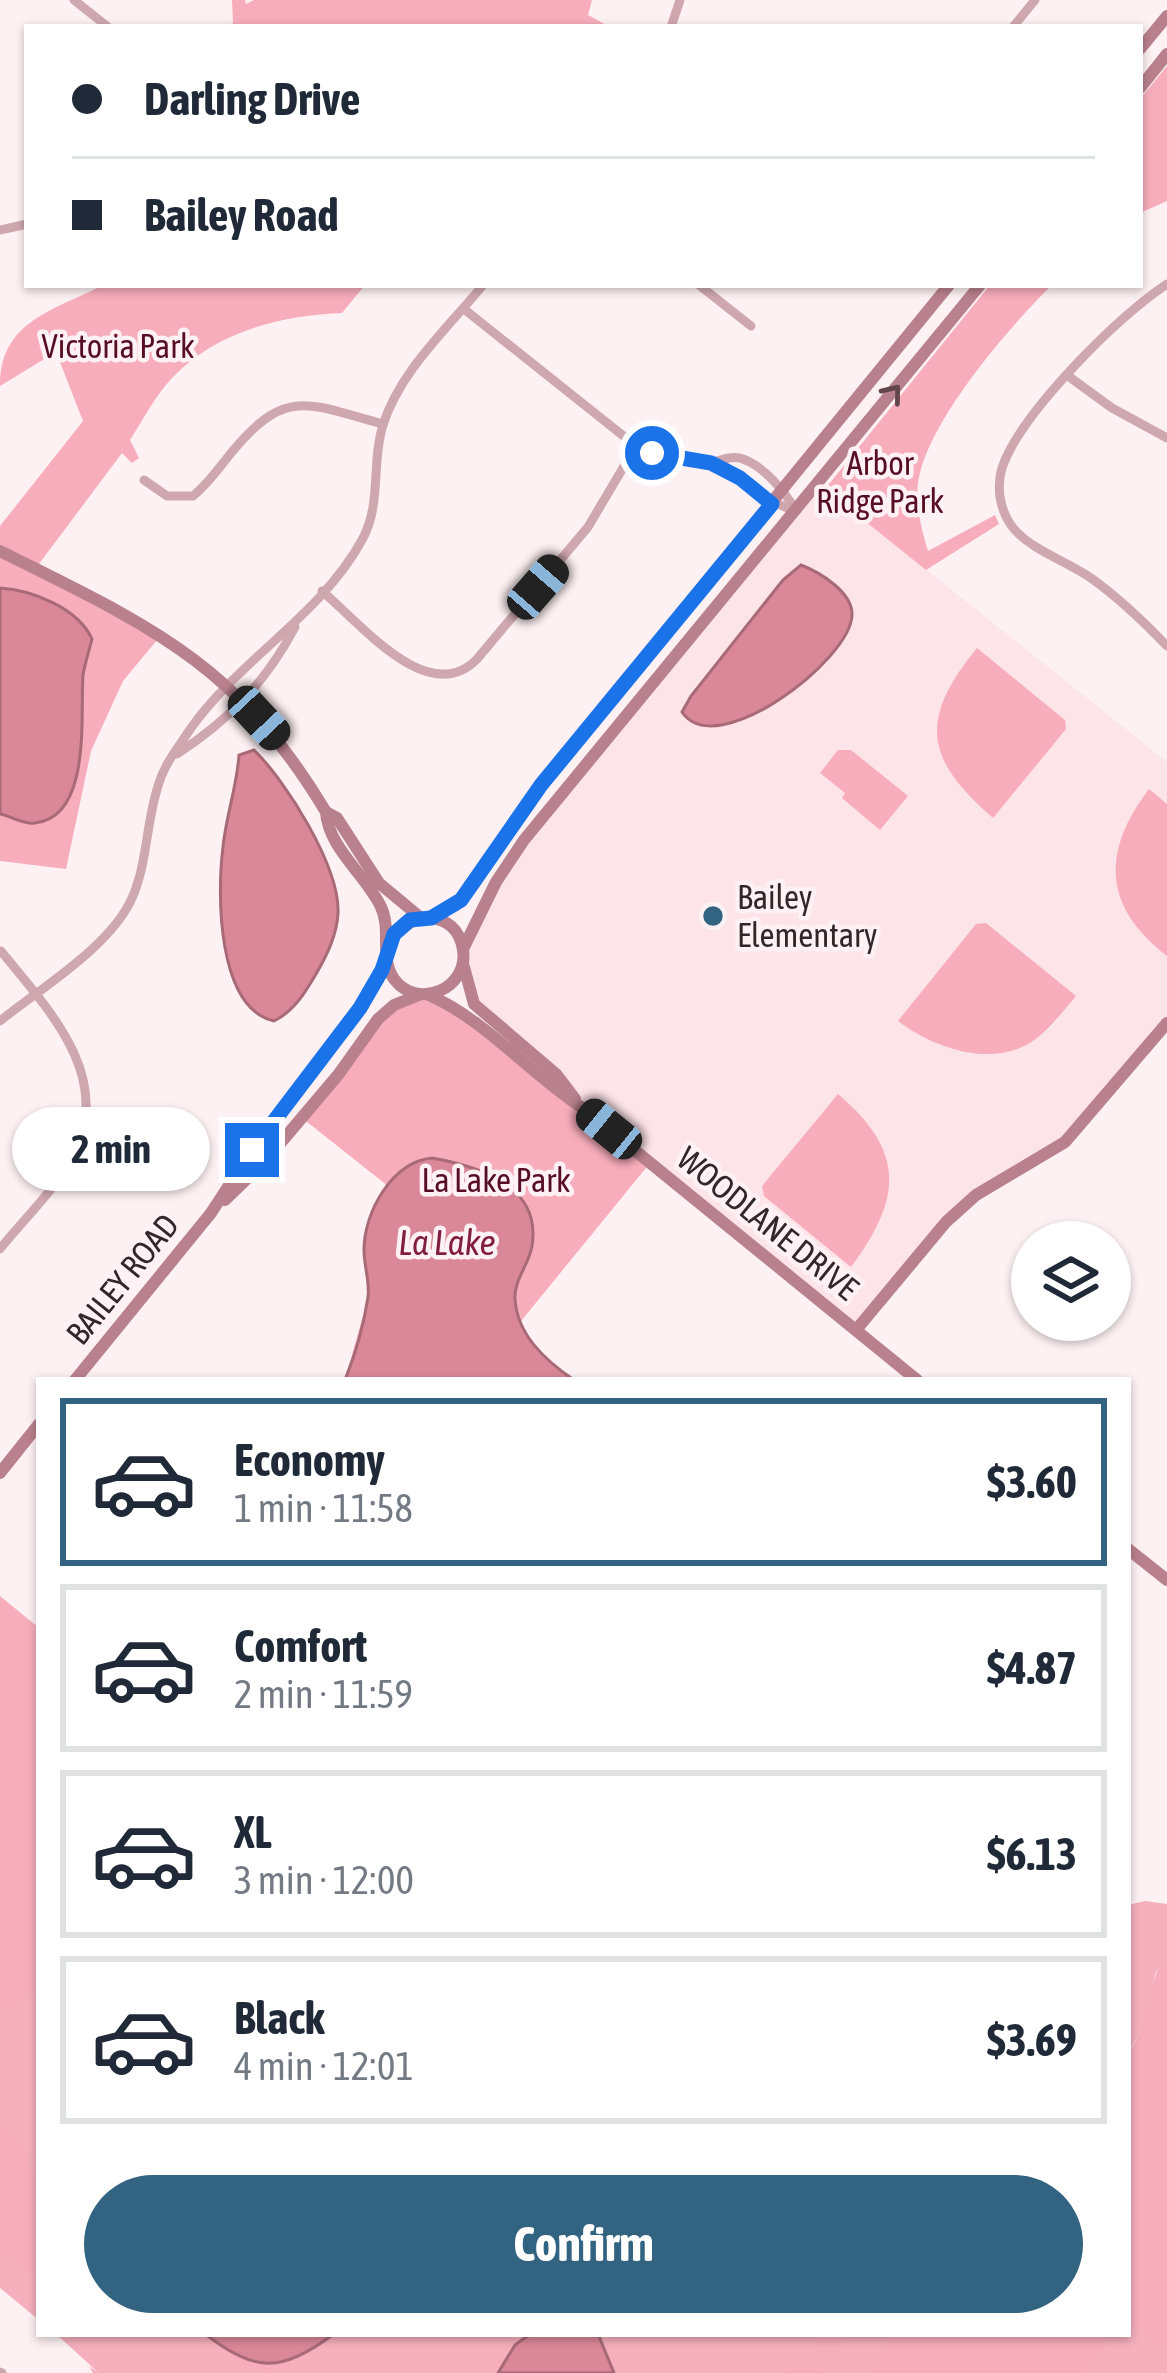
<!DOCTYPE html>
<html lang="en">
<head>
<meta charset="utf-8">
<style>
  :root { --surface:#fff; --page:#f6f6f7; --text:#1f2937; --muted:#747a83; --line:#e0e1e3; --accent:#326381 }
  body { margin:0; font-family:"Asap Condensed",sans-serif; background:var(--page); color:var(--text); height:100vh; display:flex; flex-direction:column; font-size:45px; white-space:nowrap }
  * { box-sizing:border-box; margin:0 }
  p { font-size:39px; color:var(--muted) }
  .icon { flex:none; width:66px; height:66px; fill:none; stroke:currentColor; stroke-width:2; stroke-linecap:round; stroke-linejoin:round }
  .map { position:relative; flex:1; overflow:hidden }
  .drawer { position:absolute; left:36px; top:1377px; width:1095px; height:960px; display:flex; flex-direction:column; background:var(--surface); border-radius:0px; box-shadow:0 3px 9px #0004 }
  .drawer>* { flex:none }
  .banner { position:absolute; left:24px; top:24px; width:1119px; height:264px; border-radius:0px; box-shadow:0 3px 9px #0004; display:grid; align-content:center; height:264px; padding:0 48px; background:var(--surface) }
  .controls { position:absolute; left:1011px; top:1221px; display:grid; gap:24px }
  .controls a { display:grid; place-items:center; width:120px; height:120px; border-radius:50%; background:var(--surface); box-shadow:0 3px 9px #0004; font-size:60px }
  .end { position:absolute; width:54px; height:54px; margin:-27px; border:15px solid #1a73e8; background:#fff; box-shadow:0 0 0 6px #fff }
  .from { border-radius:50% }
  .bubble { position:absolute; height:84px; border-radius:42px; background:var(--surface); box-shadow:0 3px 9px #0004; font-size:39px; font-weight:700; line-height:84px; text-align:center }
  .car { position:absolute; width:36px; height:72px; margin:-36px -18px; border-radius:15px; box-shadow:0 0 9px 3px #0007; background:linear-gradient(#222 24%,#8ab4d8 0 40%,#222 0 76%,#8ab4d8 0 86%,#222 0) }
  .banner b { display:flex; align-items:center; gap:42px; height:114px; font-size:45px }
  .banner b+b { border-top:3px solid var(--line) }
  .banner i { width:30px; height:30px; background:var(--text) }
  ul { padding:21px 0 0; list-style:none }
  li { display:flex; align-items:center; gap:36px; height:168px; margin:0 24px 18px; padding:0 24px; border:6px solid var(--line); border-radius:0px }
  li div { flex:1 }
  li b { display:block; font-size:45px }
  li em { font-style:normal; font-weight:700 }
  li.selected { border-color:var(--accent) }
  li>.icon { width:108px; height:108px; stroke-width:1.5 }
  .action { display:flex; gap:24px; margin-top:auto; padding:24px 48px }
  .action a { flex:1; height:138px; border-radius:72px; background:var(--accent); color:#fff; font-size:48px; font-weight:700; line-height:138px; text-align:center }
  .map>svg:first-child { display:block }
  .built { fill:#fde4e9 }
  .green { fill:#f8adbc }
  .forest { fill:#f5afbd }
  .water { fill:#da8799; stroke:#a86a77; stroke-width:3 }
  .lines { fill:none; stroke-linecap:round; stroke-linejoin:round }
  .street { stroke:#cfa7af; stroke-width:9 }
  .secondary { stroke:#b9818d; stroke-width:12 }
  .oneway { stroke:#61464b }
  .route { stroke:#1a73e8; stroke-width:15 }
  .poi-dot { fill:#326381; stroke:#fef1f4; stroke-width:4.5 }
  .labels { text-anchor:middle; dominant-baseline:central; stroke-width:9; stroke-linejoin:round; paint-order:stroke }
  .park-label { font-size:33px; fill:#580d27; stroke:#fef1f4 }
  .poi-label { font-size:33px; fill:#322628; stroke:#fef1f4; text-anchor:start }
  .street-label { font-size:33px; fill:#322628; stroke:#fef1f4 }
  .water-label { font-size:36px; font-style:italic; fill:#811e3f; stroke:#fef1f4 }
</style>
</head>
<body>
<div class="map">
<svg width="1167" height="2373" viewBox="0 0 1167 2373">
  <rect width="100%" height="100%" fill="#fef1f4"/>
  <path class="built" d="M819 484 1167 762V1023L1081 1127 976 1195 856 1330 634 1149 474 1004 463 949 496 882Z"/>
  <g class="green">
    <path d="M232 0H245L246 4 254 0H592L588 15 610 27H227L233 23Z"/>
    <path d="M1167 66V201L1140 213V99Z"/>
    <path d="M103 285H365L342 313C282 315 215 332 172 378 155 396 143 420 130 440L139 458 132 463 122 453 36 568 162 634 123 681 91 751 66 869 0 861V526L83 421 56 352 0 386C0 321 53 311 103 285Z"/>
    <path d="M990 285H1052C1009 327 931 418 919 477 914 501 921 528 928 551L995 515 999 524 926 570 825 489Z"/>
    <path d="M977 648 1065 720 1066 729 993 818C925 759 918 720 977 648Z"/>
    <path d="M838 750H851L908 796 880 830 842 798 845 793 820 773Z"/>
    <path d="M1149 789 1167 804V956C1103 907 1101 852 1149 789Z"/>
    <path d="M986 923 1076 996C1064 1010 1052 1026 1037 1038 996 1070 935 1049 898 1021L976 924Z"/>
    <path d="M410 997 445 1002 650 1163 473 1380H345L368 1298 367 1231 388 1186 302 1118 378 1019Z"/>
    <path d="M838 1094C907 1153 901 1199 851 1267L764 1196 762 1186Z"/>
    <path d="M0 1596 39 1628V2316L0 2284Z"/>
    <path d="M1167 1952V2373H93L89 2366 98 2373 61 2334H1128V2053C1153 2019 1145 1984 1167 1952Z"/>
  </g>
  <g class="forest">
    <path d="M1145 1901 1167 1904V1952L1155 1974 1147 2021 1128 2053V1905Z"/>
    <path d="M39 1986V2188L22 2149 0 2121V2011Z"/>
    <path d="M0 2248 39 2277V2320L0 2288Z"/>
    <path d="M1128 2320 1167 2352V2373H1082L1113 2334H1128Z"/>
    <path d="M56 2334H205L239 2363 268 2370 302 2357 334 2334H530L515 2345 498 2373H99Z"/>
    <path d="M598 2334H806C829 2359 842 2339 863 2334 870 2332 877 2334 885 2334L887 2352 872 2373H825L800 2365 784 2373H614Z"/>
  </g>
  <g class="water">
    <path d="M801 565C819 572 853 592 852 615 851 660 716 763 682 712L691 696 783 580Z"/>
    <path d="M0 588C32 590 78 608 92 639 89 651 85 663 83 675 80 715 92 817 35 823 24 825 11 816 0 814Z"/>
    <path d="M254 750C286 781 340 867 338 913 337 935 327 955 316 974 305 993 294 1011 274 1021 217 1008 217 894 223 847 226 816 237 786 239 755Z"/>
    <path d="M432 1158C478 1166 542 1185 532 1246 529 1265 514 1279 515 1299 517 1335 546 1361 574 1380H345C355 1355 364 1324 368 1297 370 1282 364 1266 364 1250 364 1212 392 1162 432 1158Z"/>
    <path d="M205 2334H334C280 2373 257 2373 205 2334Z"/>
    <path d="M530 2334H598L614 2373H498L515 2345Z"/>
  </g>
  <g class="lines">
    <g class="street">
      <path d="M74 0 108 27"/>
      <path d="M671 27 680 0"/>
      <path d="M1013 27 1035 0"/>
      <path d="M0 230 27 224"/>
      <path d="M1167 284C1119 315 1020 414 1002 468 996 488 1000 512 1014 529 1032 550 1068 562 1091 578 1119 598 1143 621 1167 646"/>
      <path d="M699 285 751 326"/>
      <path d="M464 309 636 446C661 459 687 455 712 463 744 473 763 502 796 511"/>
      <path d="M1068 376 1112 408 1167 438"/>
      <path d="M711 463C721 460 733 455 743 459 765 467 785 492 796 511"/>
      <path d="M144 480 167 496H193C208 484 219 468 231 453 286 386 308 404 383 424"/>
      <path d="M322 591C360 623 429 709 477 659L588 527 636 446"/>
      <path d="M177 754C229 720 266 682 295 627"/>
      <path d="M0 1021C41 988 111 946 132 898 148 862 146 820 159 783 165 763 180 745 191 728 240 659 321 615 362 540 382 504 371 463 383 425 400 371 448 328 483 285"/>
      <path d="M0 1249C24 1219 56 1189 74 1154 114 1076 47 1008 1 951"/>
      <path d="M0 2372 2 2373"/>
    </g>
    <g class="secondary">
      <path d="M1140 49 1167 16"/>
      <path d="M1140 88 1167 54"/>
      <path d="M0 551C150 626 236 662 326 812 328 848 367 876 381 907 392 930 379 958 394 979 418 1011 469 988 463 950 457 907 405 911 389 943"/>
      <path d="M326 812 337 818 379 883 421 918"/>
      <path d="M431 918 456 905 469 891 541 785 949 285"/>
      <path d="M463 949 496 882 524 840 980 285"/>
      <path d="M464 967 474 1004 556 1074 575 1099"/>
      <path d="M429 995C487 1021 530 1074 584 1109L917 1380"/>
      <path d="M225 1200 266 1160 338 1075 378 1019 394 1005 419 995"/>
      <path d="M856 1330 946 1222 976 1195 1065 1142 1167 1023"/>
      <path d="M75 1380 211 1213 252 1150 360 1008 386 961"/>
      <path d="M0 1473 39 1424"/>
      <path d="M1128 1549 1167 1580"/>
    </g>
  </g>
  <defs><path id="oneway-chevron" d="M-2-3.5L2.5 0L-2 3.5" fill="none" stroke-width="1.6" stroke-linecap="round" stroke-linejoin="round" transform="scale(3)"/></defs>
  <use class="oneway" href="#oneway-chevron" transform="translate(893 393) rotate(-51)"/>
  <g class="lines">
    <path class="route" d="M252 1150 360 1008 382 970 394 934 410 920 431 918 461 900 541 785 772 504 740 478 711 463 652 453"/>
  </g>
  <circle class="poi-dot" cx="713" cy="916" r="12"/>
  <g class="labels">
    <g class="park-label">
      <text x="118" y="346">Victoria Park</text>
      <text x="880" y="463">Arbor<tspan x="880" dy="38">Ridge Park</tspan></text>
      <text x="496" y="1180">La Lake Park</text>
    </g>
    <g class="poi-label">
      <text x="737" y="897">Bailey<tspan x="737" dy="38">Elementary</tspan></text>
    </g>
    <g class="street-label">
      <text transform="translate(768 1223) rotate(39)">WOODLANE DRIVE</text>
      <text transform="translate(122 1279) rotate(-51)">BAILEY ROAD</text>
    </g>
    <g class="water-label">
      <text x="447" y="1242">La Lake</text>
    </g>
  </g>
</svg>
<div class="controls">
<a><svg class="icon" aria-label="layers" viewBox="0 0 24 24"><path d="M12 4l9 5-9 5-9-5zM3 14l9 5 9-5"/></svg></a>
</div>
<i class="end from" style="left:652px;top:453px"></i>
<i class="end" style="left:252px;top:1150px"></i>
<div class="bubble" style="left:12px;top:1107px;width:198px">2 min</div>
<i class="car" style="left:538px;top:587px;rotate:41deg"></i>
<i class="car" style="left:259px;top:718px;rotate:137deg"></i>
<i class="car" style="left:609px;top:1129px;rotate:309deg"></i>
<div class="banner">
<b><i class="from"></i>Darling Drive</b>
<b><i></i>Bailey Road</b>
</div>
<section class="drawer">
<ul>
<li class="selected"><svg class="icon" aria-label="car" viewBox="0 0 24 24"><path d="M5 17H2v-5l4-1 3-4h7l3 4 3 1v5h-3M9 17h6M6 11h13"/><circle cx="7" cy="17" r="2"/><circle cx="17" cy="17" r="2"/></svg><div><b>Economy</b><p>1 min · 11:58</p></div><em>$3.60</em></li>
<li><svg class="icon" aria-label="car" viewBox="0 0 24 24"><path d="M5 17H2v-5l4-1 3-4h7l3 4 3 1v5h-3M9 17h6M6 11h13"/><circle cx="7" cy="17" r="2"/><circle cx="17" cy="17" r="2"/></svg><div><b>Comfort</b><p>2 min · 11:59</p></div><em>$4.87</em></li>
<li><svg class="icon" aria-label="car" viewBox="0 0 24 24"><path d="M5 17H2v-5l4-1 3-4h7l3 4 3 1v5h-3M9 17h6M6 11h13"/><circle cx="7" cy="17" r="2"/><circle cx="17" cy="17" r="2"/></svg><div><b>XL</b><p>3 min · 12:00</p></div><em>$6.13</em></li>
<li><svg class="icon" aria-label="car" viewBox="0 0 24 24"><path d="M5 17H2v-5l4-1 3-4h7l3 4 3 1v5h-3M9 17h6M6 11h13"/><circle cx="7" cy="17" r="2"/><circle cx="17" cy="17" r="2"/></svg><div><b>Black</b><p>4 min · 12:01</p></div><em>$3.69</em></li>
</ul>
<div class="action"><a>Confirm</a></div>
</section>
</div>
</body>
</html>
